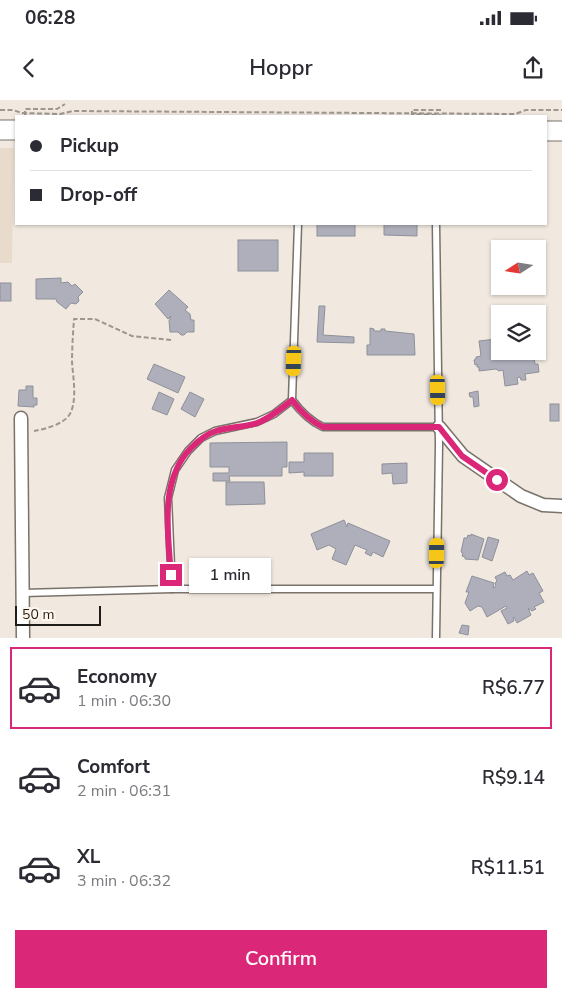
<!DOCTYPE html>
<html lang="en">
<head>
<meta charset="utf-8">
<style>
  :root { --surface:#fff; --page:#f7f7f7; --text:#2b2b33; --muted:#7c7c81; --line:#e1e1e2; --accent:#db2777 }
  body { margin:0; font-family:"Nunito Sans",sans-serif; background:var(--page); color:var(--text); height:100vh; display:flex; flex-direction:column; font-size:19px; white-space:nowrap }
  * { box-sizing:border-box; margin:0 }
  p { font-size:16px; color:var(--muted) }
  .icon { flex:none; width:28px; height:28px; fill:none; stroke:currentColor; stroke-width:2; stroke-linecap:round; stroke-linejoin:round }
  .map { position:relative; height:538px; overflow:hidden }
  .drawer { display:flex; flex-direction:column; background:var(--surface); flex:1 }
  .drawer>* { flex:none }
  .hud { position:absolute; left:15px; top:15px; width:532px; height:110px; border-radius:0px; box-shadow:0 1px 4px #0004; display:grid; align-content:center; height:110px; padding:0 15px; background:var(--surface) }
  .needle { width:32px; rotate:258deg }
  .buttons { position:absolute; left:491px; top:140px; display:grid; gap:10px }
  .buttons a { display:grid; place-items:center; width:55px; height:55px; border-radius:0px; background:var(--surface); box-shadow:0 1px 4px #0004; font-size:25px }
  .scale { position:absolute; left:15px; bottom:12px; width:86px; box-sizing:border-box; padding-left:5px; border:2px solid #1f1c19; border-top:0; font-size:14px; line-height:18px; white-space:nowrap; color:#1f1c19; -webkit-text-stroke:4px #fff6ed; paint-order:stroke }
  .end { position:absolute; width:22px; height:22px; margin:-11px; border:6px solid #db2777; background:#fff; box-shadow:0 0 0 2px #fff }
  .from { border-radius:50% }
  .bubble { position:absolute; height:35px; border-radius:0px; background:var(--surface); box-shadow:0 1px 4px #0004; font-size:16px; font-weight:600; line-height:35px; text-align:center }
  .car { position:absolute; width:15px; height:30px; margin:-15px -8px; border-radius:6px; box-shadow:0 0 4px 1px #0007; background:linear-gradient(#f5c518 24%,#345 0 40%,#f5c518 0 76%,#345 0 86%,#f5c518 0) }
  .hud b { display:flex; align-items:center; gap:18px; height:48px; font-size:19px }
  .hud b+b { border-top:1px solid var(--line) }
  .hud i { width:12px; height:12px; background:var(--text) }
  ul { padding:9px 0 0; list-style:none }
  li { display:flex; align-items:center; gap:15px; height:82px; margin:0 10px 8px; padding:0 5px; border:2px solid transparent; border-radius:0px }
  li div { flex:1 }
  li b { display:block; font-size:19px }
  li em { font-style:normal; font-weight:600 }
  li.selected { border-color:var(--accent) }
  li>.icon { width:45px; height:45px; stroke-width:1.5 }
  .action { display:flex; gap:10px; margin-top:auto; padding:10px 15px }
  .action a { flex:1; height:58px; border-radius:0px; background:var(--accent); color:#fff; font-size:20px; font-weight:600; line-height:58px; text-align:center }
  .status { display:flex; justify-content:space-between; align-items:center; height:35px; padding:0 25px; background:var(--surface); direction:ltr }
  .status svg { height:14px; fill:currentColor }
  header { display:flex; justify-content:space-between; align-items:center; height:65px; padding:0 15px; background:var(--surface); font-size:22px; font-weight:600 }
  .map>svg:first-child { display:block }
  .built { fill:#e9dbcc }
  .building { fill:#aeafba; stroke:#8e909a }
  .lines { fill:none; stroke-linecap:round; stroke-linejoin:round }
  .lane-casing { stroke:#79726a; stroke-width:9 }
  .street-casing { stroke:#79726a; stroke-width:15 }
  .primary-casing { stroke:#79726a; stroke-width:21 }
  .path { stroke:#9d9791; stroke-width:2; stroke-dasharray:5 2.5; stroke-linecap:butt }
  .lane { stroke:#fff; stroke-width:6 }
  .street { stroke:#fff; stroke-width:12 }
  .primary { stroke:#fff; stroke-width:19 }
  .route { stroke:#db2777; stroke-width:6 }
</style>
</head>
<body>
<div class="status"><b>06:28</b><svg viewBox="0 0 49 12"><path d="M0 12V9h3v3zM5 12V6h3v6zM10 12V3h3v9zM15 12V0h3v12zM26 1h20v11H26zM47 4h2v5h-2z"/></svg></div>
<header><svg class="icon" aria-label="back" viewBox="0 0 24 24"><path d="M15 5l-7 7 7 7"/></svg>Hoppr<svg class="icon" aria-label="share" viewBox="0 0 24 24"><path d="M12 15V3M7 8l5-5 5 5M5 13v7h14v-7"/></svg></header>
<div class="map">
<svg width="562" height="538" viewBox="0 0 562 538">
  <rect width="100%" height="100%" fill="#f1e9e0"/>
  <path class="built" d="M0 48H14L12 163H0Z"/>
  <g class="building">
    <rect x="317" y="124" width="38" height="12"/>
    <path d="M384 124H417V136L384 135Z"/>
    <rect x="238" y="140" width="40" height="31"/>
    <path d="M61 178V183L68 182 72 186 75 184 83 192 78 197 79 201 76 204 71 203 66 209 57 202 56 199H36V179Z"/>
    <rect x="0" y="183" width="11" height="18"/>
    <path d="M169 190 188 207 185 210 190 214 191 220H194V232H187L184 235H181L178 232H170L169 221 171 216 168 219 155 204Z"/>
    <path d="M319 206H325L323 235 354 237V243L317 242Z"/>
    <path d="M370 228 374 229V231H381V229H385V231L414 234 415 255H367V245H370Z"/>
    <path d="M496 239 497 242 500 241V251H533L535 264H538L539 272 525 274 526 280H521L520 277 517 278 518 284 505 286 503 270 499 271 496 269 479 271V267H477V264L475 265 474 260 476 259V257L481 256 479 241Z"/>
    <path d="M154 264 185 277 178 293 147 279Z"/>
    <path d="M26 286H33V298H37V305H34V307L18 306 19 290H26Z"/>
    <path d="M478 291 479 306 474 307 473 297H470L469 293Z"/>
    <path d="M159 292 174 299 167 315 152 309Z"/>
    <path d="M190 292 204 299 195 317 181 309Z"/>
    <rect x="550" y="304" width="9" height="17"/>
    <path d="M287 342V367H282V376H229L230 381H213V373H229V367H210V343Z"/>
    <path d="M304 353H333V376H304V372L289 373V362H304Z"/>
    <path d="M407 363V383L393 384 392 373 382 374V364Z"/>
    <path d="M226 382H264L265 404 226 405Z"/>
    <path d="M344 420 347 427 348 423 390 441 383 457 373 452 371 456 365 453 367 450 355 445 346 465 332 459 336 449 329 445 317 450 311 434Z"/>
    <path d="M471 434 484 439 478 460 465 459V457L462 456 463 453 461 452 464 438H467L468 435 471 436Z"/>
    <path d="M488 437 499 440 492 461 482 457Z"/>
    <path d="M527 471 529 475 533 473 543 491 539 493 544 502 534 507 536 509 532 511 528 508 531 515 517 523 514 517 513 518 514 521 508 524 501 511 507 508 506 506 487 517 482 507 478 506 470 511 465 503 469 492H466L472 476 494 483 493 488 496 486 495 483 497 481 495 477 505 472 507 476 510 475 513 480Z"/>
    <path d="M462 525 469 526 468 535 459 533Z"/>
  </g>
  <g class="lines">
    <defs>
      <g id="lane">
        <path d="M298 124 292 300C301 312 310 321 323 327H439"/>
        <path d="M436 124 439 345 436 538"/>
        <path d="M172 489 168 398 175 370 188 351 201 338 215 331 257 322 274 314 292 300"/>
        <path d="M23 493 172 489H436"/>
      </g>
      <g id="street">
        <path d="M21 318 23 538"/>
        <path d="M439 327 463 356 521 396 543 405 562 406"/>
      </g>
      <g id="primary">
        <path d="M0 30H16"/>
        <path d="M546 31H562"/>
      </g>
    </defs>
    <use href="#lane" class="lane-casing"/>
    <use href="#street" class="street-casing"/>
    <use href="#primary" class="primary-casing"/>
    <g class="path">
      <path d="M0 10H13L22 13 60 14 73 11 515 14 526 10H562"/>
      <path d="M441 10H412V14L441 15"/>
      <path d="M25 16V9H57L65 4"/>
      <path d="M34 331C45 329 66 324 71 312 77 297 73 277 72 262 72 248 73 233 74 219H95L132 236 171 240"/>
    </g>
    <use href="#lane" class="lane"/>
    <use href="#street" class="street"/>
    <use href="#primary" class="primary"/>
  </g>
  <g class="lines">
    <path class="route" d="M171 475C168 433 159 380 191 348 199 340 206 334 216 331 229 327 244 327 257 323 270 318 282 308 292 300 301 312 310 321 323 327H439L462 356 497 380"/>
  </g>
</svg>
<div class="buttons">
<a><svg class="needle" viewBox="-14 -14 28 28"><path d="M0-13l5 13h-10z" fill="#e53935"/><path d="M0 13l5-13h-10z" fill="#7c7c81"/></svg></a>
<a><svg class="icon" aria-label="layers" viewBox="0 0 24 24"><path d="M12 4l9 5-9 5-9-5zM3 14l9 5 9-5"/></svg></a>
</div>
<div class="scale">50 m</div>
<i class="end from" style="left:497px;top:380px"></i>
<i class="end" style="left:171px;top:475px"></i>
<div class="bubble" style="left:189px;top:458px;width:82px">1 min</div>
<i class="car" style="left:294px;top:261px;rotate:182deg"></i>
<i class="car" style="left:438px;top:290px;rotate:179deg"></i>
<i class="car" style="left:437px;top:453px;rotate:1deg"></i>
<div class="hud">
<b><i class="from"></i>Pickup</b>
<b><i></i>Drop-off</b>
</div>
</div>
<section class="drawer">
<ul>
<li class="selected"><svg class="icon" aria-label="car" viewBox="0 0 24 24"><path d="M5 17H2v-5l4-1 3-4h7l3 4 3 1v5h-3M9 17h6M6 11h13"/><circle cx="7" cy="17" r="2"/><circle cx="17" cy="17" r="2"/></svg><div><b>Economy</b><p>1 min · 06:30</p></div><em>R$6.77</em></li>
<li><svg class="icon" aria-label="car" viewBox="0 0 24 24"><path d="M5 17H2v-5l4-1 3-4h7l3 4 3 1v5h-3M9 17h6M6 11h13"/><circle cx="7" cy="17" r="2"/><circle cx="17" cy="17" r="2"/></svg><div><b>Comfort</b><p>2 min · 06:31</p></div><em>R$9.14</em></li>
<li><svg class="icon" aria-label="car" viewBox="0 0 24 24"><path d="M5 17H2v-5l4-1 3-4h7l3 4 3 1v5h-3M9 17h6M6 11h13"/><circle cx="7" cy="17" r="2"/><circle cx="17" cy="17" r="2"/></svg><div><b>XL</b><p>3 min · 06:32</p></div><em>R$11.51</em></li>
</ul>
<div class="action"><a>Confirm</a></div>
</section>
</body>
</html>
